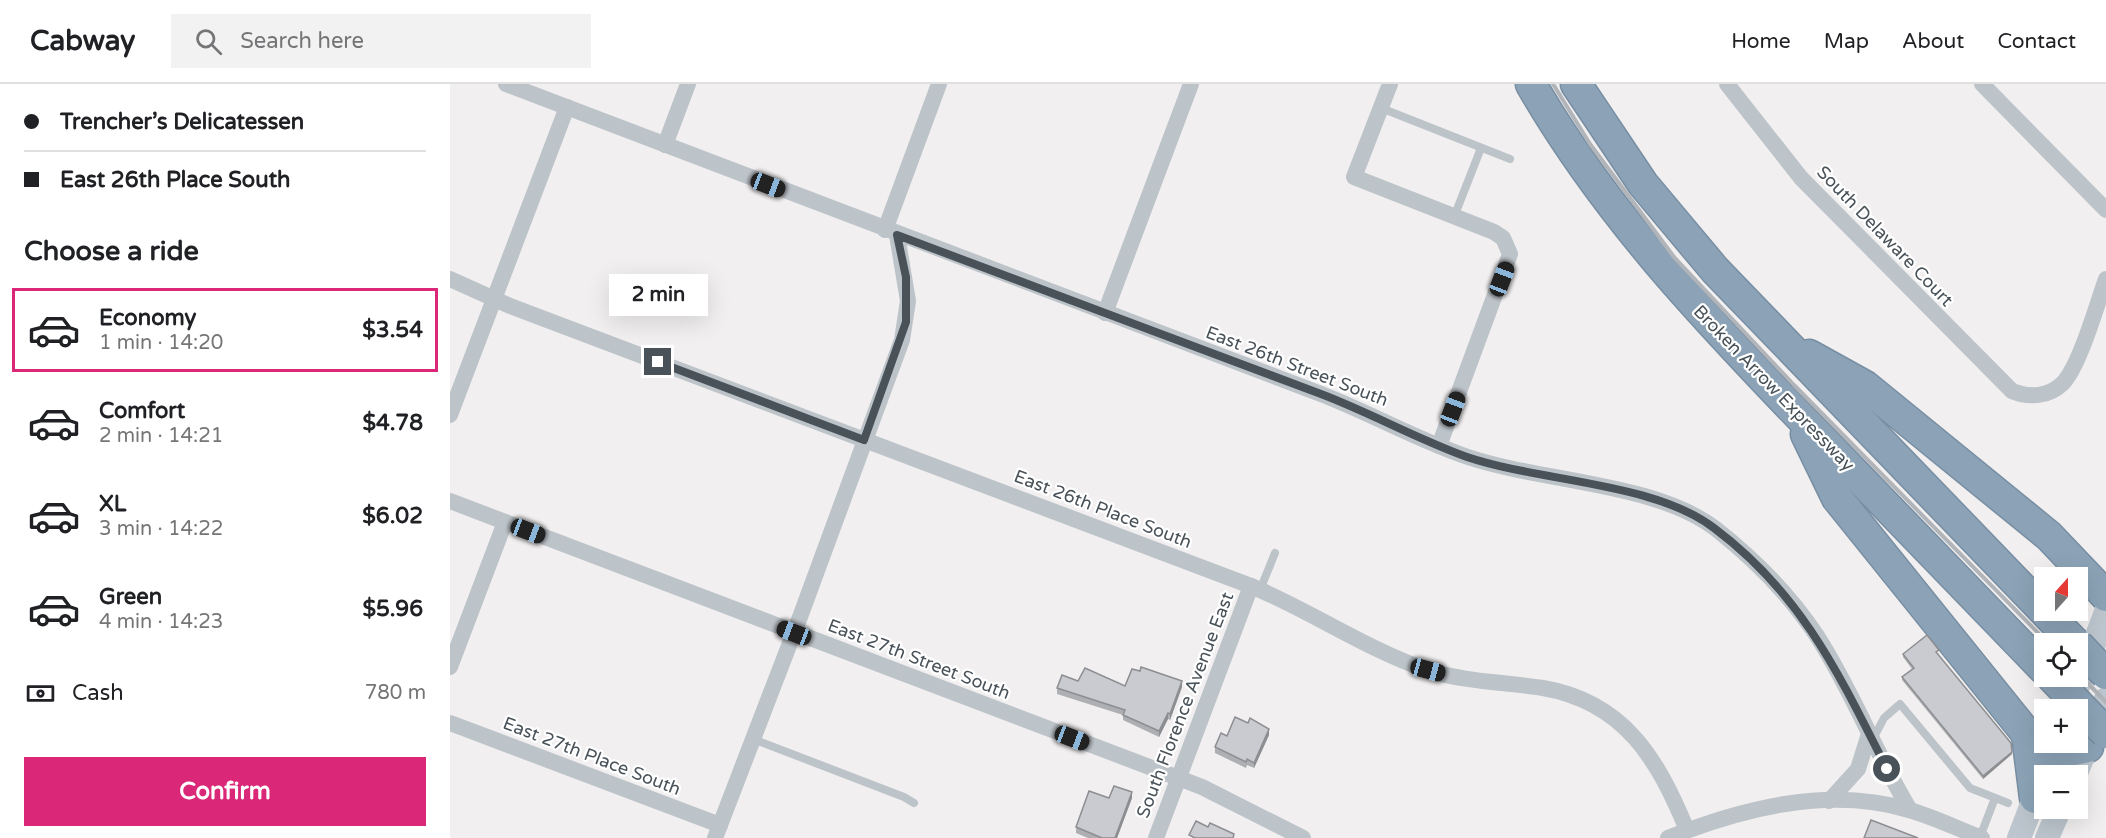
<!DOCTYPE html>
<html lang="en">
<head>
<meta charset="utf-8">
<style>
  :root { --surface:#fff; --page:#f2f2f2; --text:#202124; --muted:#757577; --line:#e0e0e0; --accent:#db2777 }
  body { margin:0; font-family:"Varela Round",sans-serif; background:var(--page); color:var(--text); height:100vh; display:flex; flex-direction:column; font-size:22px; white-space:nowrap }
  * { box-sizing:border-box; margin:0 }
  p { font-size:20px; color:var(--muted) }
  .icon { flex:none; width:33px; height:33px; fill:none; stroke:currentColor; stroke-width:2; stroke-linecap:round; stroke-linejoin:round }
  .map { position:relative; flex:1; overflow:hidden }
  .sheet { display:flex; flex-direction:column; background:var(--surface); width:450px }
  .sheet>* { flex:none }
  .guide { display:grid; align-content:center; height:132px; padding:0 24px; background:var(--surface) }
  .needle { width:39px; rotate:21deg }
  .buttons { position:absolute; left:1584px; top:483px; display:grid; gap:12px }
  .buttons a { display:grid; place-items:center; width:54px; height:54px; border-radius:0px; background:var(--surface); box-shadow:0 6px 24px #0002; font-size:30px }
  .end { position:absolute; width:27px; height:27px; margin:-14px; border:8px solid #495259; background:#fff; box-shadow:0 0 0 3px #fff }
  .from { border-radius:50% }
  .bubble { position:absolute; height:42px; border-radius:0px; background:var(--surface); box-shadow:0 6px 24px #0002; font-size:20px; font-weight:700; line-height:42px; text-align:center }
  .car { position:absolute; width:18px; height:36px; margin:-18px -9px; border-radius:8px; box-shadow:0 0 4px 2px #0007; background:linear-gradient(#222 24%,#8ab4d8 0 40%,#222 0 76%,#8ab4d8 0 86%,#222 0) }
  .guide b { display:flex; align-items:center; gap:21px; height:57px; font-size:22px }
  .guide b+b { border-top:2px solid var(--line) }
  .guide i { width:15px; height:15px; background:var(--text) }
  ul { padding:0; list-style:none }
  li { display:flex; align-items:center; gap:18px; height:84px; margin:0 12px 9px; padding:0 12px; border:3px solid transparent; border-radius:0px }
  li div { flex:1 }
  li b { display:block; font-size:22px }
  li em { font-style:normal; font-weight:700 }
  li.current { border-color:var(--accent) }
  li>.icon { width:54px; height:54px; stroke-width:1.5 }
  h2 { padding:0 24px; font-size:27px; line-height:72px }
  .pay { display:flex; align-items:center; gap:15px; height:66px; padding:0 24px; font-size:22px }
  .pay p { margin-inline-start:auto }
  .primary-button { display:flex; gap:12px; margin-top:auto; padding:12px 24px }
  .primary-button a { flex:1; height:69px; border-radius:0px; background:var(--accent); color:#fff; font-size:24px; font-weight:700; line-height:69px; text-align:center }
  header { display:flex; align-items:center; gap:36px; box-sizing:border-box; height:84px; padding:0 30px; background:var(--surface); border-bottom:2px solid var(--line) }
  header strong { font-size:28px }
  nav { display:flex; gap:33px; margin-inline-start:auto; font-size:21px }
  .search { width:420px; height:54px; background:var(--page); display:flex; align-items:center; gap:15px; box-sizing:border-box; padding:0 21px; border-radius:0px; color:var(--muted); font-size:22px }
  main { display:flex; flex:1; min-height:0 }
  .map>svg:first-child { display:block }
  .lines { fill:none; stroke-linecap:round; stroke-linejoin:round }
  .highway-casing { stroke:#788ea3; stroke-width:33 }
  .lane { stroke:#bcc3c9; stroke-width:8 }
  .street { stroke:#bcc3c9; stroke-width:16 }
  .secondary { stroke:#bdc6ce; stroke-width:24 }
  .highway { stroke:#8ca3b7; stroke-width:30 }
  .rail { stroke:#b1b4b8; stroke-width:4 }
  .highway-bridge-casing { stroke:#788ea3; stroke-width:33; stroke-linecap:butt }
  .highway-bridge { stroke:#8ca3b7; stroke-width:30 }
  .wall { fill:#adafb3 }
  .shaded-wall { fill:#8d8e92 }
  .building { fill:#c9cbd0; stroke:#8d8e92; stroke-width:1.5 }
  .route { stroke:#495259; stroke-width:8 }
  .labels { text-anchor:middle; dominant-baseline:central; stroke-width:4.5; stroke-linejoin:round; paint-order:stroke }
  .street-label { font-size:18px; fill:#495259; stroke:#fff }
</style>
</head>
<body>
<header>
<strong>Cabway</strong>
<div class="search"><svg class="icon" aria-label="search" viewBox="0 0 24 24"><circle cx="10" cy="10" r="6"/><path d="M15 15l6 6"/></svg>Search here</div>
<nav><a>Home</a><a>Map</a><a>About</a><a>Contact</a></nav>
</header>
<main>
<section class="sheet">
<div class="guide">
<b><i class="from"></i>Trencher’s Delicatessen</b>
<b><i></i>East 26th Place South</b>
</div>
<h2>Choose a ride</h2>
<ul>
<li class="current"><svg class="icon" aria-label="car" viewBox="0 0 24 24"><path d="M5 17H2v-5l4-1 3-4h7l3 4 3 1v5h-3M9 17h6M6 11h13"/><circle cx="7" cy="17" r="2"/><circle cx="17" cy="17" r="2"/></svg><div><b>Economy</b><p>1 min · 14:20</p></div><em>$3.54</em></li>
<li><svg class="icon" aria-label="car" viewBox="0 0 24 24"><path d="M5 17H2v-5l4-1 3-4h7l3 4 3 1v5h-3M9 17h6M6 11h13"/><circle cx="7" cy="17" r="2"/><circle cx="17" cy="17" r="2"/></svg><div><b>Comfort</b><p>2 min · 14:21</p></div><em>$4.78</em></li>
<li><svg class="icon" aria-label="car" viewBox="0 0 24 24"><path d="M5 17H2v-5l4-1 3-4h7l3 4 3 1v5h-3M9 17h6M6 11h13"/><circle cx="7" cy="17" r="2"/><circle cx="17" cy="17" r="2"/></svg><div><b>XL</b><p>3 min · 14:22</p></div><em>$6.02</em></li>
<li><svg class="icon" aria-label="car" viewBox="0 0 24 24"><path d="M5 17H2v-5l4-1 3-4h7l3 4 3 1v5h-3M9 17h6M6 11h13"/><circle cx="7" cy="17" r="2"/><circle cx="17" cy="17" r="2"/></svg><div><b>Green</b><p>4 min · 14:23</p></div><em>$5.96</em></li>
</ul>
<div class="pay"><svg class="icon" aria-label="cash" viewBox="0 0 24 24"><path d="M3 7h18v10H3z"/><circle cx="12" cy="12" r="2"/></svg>Cash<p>780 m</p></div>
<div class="primary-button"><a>Confirm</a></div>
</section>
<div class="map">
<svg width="1656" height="754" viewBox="0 0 1656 754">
  <rect width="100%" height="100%" fill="#f1efef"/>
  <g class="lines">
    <defs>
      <g id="highway">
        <path d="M1081 0C1155 129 1255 234 1358 341 1437 422 1515 504 1594 585"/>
        <path d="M1126 0 1193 100 1265 186 1626 560"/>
        <path d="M1359 271 1415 302 1599 452 1656 512"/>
        <path d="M1356 350 1387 414 1577 650C1600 676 1606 669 1638 663"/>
        <path d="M1577 650 1585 714"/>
      </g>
    </defs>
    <use href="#highway" class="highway-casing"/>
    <g class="lane">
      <path d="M931 24 1060 75"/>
      <path d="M1004 133 1031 64"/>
      <path d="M810 506 825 469"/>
      <path d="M303 655 454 713 464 719"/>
      <path d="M1423 655 1434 634 1450 620 1520 704 1558 719"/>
      <path d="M1530 753 1545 714"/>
    </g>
    <g class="street">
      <path d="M56 0C328 104 600 207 871 310 920 329 966 355 1015 372 1090 398 1205 398 1266 445 1304 475 1340 511 1367 552 1403 608 1426 670 1460 726"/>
      <path d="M940 0 904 93 1044 148 1053 154 1060 170 989 362"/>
      <path d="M1277 0 1351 94 1562 307C1579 314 1599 313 1613 299 1630 281 1647 220 1656 195"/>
      <path d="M1532 0 1656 126"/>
      <path d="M215 61 238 0"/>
      <path d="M435 146 489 0"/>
      <path d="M0 195 60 222 801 502C861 527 916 565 977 586 1015 598 1055 598 1093 604 1175 618 1208 676 1237 746"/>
      <path d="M655 229 741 0"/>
      <path d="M0 331 117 23"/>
      <path d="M0 417 752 703 853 754"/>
      <path d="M0 583 55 438"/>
      <path d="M0 639 270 741"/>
      <path d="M1379 717 1408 685 1419 650"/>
      <path d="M265 754 350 533 452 256 458 217 447 151"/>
      <path d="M706 754 801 502"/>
      <path d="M1218 754C1293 724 1379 702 1459 726 1484 733 1508 745 1532 754"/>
    </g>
    <g class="secondary">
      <path d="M1619 626 1656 528"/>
      <path d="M1625 692 1656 615"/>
      <path d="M1569 754 1606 658"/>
      <path d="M1597 754 1610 724"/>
    </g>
    <use href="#highway" class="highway"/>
    <g class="rail">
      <path d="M1103 0 1140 60 1224 173 1344 301 1599 560"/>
      <path d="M1628 589 1656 618"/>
    </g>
    <defs>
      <g id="highway-bridge">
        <path d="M1628 561 1656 590"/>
        <path d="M1601 592 1656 649"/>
      </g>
    </defs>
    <use href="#highway-bridge" class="highway-bridge-casing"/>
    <use href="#highway-bridge" class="highway-bridge"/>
  </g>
  <g class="wall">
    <path d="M1489 569 1488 570 1562 670 1533 695 1452 596V593L1462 585 1453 573V570Z"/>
    <path d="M628 597 675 602 732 603 720 636 718 635 709 653 673 636V631L607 610V604Z"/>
    <path d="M819 651 804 684 797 681 796 684 765 669V663Z"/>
    <path d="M659 714H682L667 754H638L626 749V743Z"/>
  </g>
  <g class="shaded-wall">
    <path d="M732 597V603L720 636V630Z"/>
    <path d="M718 629V635L709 653V647Z"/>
    <path d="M819 645V651L804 684V679Z"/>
    <path d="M1562 668V670L1533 695V692Z"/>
    <path d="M682 708V714L667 754H665Z"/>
  </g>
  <g class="building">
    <path d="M1477 551 1489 566 1486 568 1561 659 1562 668 1533 692 1452 593 1464 584 1453 570Z"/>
    <path d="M691 583 732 597 720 630 718 629 709 647 673 631 675 626 607 604 612 591 628 597 635 584 675 602 682 585 690 587Z"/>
    <path d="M785 633 798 639 800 634 819 645 804 679 797 675 796 678 765 663 771 649 777 652Z"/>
    <path d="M664 702 682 708 665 754H652L626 743 639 707 659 714Z"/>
    <path d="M1421 736 1468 754H1414Z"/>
    <path d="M746 737 758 743 760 739 784 750 783 754H745L739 751Z"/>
  </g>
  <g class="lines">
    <path class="route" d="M208 278 414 356 456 238V193L447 151C588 204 730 257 871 310 921 329 967 355 1017 373 1091 398 1204 398 1264 444 1352 510 1389 590 1437 685"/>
  </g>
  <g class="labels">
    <g class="street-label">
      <text transform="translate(1435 152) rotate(46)">South Delaware Court</text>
      <text transform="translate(847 282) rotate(21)">East 26th Street South</text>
      <text transform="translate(1324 304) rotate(46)">Broken Arrow Expressway</text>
      <text transform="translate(653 425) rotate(21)">East 26th Place South</text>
      <text transform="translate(469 575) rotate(21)">East 27th Street South</text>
      <text transform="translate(735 621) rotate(-69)">South Florence Avenue East</text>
      <text transform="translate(142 672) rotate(21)">East 27th Place South</text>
    </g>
  </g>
</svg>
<div class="buttons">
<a><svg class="needle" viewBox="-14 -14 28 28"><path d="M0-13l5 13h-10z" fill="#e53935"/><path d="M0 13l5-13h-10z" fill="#757577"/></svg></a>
<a><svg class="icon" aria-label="locate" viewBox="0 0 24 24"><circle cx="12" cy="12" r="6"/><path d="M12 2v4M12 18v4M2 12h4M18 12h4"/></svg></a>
<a>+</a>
<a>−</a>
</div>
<i class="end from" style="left:1437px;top:685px"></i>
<i class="end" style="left:208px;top:278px"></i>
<div class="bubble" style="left:159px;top:190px;width:99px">2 min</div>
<i class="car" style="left:318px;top:101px;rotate:111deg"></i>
<i class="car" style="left:1052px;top:195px;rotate:21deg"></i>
<i class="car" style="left:1003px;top:325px;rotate:21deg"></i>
<i class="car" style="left:78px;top:447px;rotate:111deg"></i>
<i class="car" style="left:344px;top:549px;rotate:291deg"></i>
<i class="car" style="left:978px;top:586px;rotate:105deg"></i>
<i class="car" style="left:622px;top:654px;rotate:111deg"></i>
</div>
</main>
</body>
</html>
